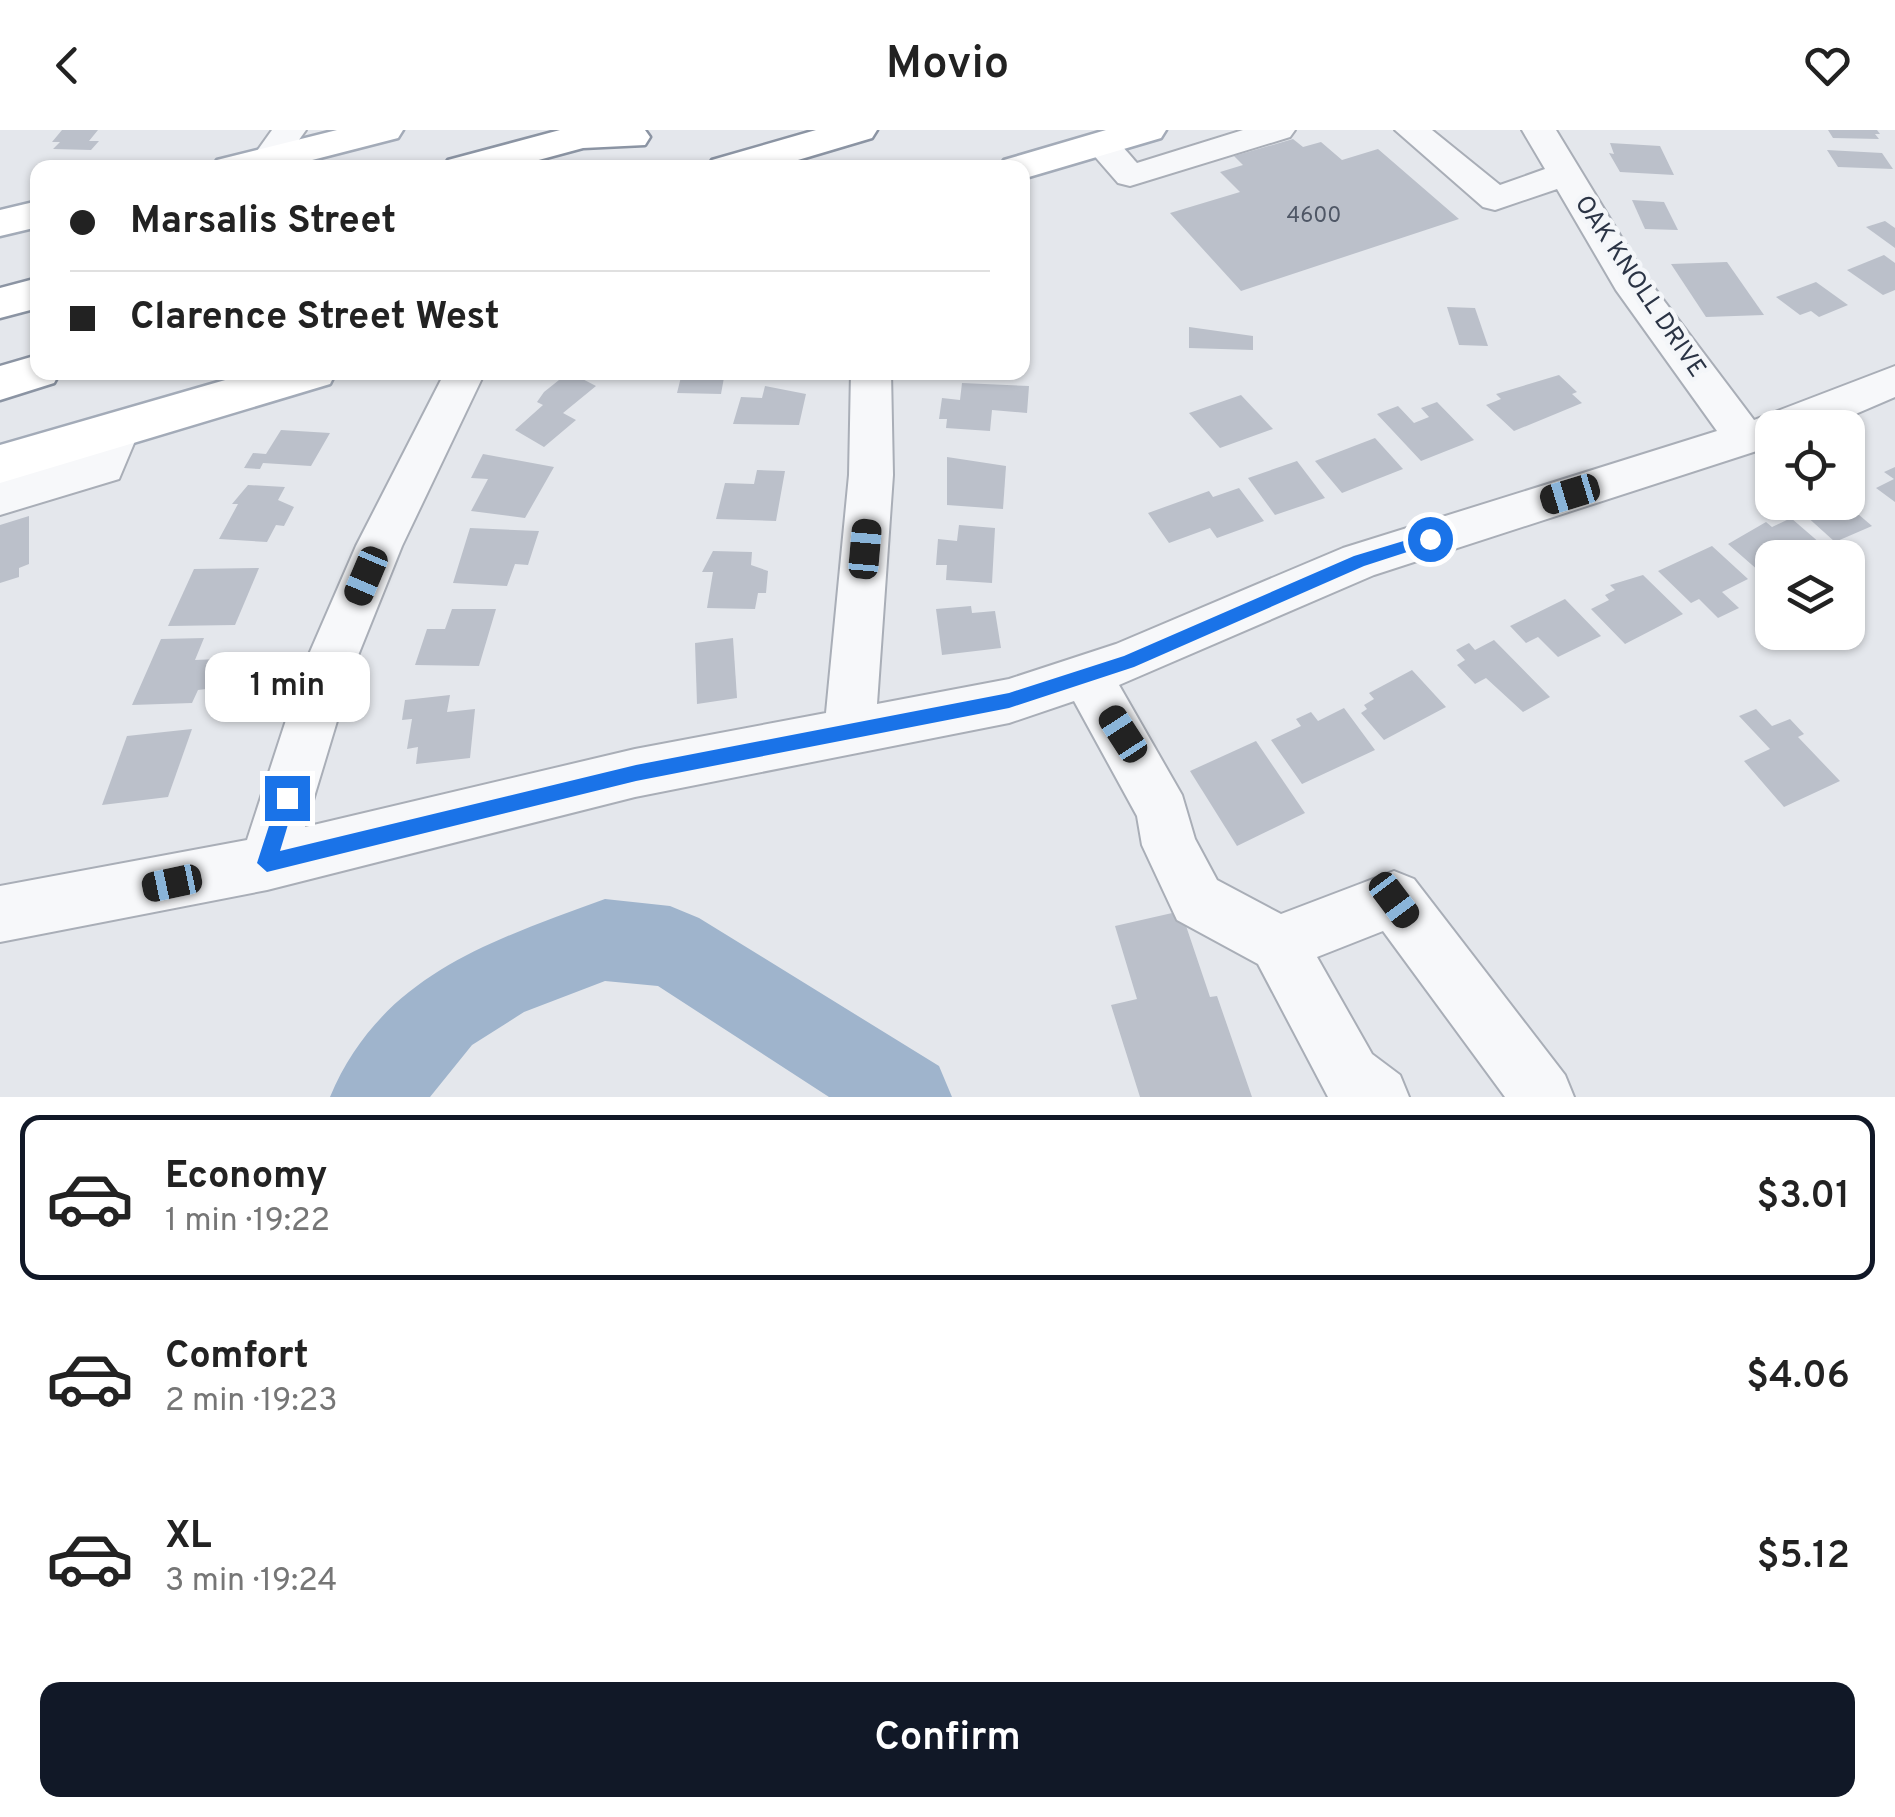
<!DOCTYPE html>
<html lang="en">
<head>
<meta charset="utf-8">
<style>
  :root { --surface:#fff; --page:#f2f2f2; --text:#222; --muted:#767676; --line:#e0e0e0; --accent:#111827 }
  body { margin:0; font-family:Overpass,sans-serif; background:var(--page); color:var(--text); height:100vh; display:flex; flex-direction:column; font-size:38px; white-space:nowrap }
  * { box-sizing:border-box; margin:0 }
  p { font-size:32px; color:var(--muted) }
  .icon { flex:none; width:55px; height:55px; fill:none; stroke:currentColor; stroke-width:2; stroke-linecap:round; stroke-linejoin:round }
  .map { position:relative; height:967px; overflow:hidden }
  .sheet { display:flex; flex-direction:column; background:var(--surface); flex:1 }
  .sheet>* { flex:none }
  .top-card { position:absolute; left:30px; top:30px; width:1000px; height:220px; border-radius:20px; box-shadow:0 2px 8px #0004; display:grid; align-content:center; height:220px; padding:0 40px; background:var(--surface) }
  .buttons { position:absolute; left:1755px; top:280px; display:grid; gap:20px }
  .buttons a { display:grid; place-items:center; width:110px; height:110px; border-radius:20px; background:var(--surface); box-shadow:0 2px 8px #0004; font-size:50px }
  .end { position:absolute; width:45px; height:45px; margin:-22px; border:12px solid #1a73e8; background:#fff; box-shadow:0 0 0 5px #fff }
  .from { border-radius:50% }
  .bubble { position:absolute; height:70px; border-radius:20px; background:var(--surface); box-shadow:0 2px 8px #0004; font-size:32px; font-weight:600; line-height:70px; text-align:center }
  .car { position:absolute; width:30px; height:60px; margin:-30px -15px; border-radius:12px; box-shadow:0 0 8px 2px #0007; background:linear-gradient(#222 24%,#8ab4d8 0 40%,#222 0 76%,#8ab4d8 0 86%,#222 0) }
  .top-card b { display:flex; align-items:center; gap:35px; height:95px; font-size:38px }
  .top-card b+b { border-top:2px solid var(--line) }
  .top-card i { width:25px; height:25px; background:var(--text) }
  ul { padding:18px 0 0; list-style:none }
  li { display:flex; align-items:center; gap:30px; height:165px; margin:0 20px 15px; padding:0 20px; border:5px solid transparent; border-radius:20px }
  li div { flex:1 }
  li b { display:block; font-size:38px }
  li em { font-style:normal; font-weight:600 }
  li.selected { border-color:var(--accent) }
  li>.icon { width:90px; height:90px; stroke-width:1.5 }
  .cta { display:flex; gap:20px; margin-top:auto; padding:20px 40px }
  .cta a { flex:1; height:115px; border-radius:20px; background:var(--accent); color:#fff; font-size:40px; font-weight:600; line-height:115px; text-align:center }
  header { display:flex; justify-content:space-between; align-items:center; height:130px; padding:0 40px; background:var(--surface); font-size:45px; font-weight:600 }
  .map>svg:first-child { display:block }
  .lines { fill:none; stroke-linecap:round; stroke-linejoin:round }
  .river { fill:#9fb4cc; fill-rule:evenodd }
  .building { fill:#bbc0ca }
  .minor-casing { stroke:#a9aeb7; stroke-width:4 }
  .major-casing { stroke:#a3abb8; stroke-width:5 }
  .highway-casing { stroke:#8b94a3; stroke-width:5 }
  .minor { fill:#f7f8fa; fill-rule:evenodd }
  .major { fill:#fff; fill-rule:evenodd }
  .highway { fill:#fff; fill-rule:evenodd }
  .route { fill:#1a73e8 }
  .labels { text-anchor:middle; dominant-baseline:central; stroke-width:9; stroke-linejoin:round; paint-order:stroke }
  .far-number-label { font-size:22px; fill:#4f5766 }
  .far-street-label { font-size:25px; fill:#2b3445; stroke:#f4f6f9 }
</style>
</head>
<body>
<header><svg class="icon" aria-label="back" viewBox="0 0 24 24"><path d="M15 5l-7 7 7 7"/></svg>Movio<svg class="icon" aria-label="heart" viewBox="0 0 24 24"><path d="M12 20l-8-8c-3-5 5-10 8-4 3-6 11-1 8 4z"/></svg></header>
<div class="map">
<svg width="1895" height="967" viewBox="0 0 1895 967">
  <rect width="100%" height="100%" fill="#e4e7ec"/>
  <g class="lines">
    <path class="river" d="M605 769 670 776 699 788 939 936 952 967H829L658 856 605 851 524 882 472 915 430 967H330C381 845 491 811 605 769Z"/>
  </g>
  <g class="building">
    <path d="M62 0H98L89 11H99L91 20 53 19 60 12H52Z"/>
    <path d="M1828 0H1877L1880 4H1875L1879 9 1833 8Z"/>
    <path d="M1293 9 1303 17 1321 12 1342 30 1378 19 1459 89 1241 161 1170 83 1240 62 1220 42 1243 35 1234 26Z"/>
    <path d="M1610 13 1660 16 1674 45 1620 42 1609 23 1614 24Z"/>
    <path d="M1827 20 1882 23 1893 39 1838 37Z"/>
    <path d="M1632 70 1664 72 1678 100 1645 99Z"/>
    <path d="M1885 91 1895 98V118L1866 97Z"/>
    <path d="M1884 125 1895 133V160L1883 165 1847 140Z"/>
    <path d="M1727 132 1764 185 1706 187 1671 134Z"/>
    <path d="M1816 152 1848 175 1819 187 1811 181 1800 185 1776 167Z"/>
    <path d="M1447 177 1475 178 1488 216 1459 215Z"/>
    <path d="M1189 197 1253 206V220L1189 218Z"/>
    <path d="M569 242 596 256 563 283 576 290 544 317 515 300 543 275 537 272 544 262Z"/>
    <path d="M668 242H725L721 264 677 263 681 247H667Z"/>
    <path d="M1559 245 1577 262 1572 264 1582 273 1514 301 1486 275 1501 269 1496 264Z"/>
    <path d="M962 253 1029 256 1027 283 992 280 990 301 946 298 947 289H939L942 268 960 270Z"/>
    <path d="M765 256 806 264 799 295 733 294 741 267 762 268Z"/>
    <path d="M1241 265 1273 299 1220 318 1189 283Z"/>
    <path d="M1437 272 1474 310 1421 331 1377 284 1398 276 1414 293 1429 287 1421 278Z"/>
    <path d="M281 300 330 303 311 336 263 333 260 339 244 338 253 323 266 324Z"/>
    <path d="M1375 308 1403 339 1342 363 1315 331Z"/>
    <path d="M483 324 554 337 525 388 471 381 488 349 471 348Z"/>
    <path d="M947 327 1006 336 1003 379 947 375Z"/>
    <path d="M1297 331 1325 368 1275 385 1248 348Z"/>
    <path d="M1895 337V372L1876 358 1894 349 1884 342Z"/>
    <path d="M757 340 785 341 776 391 716 389 725 353 754 354Z"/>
    <path d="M248 355 285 357 278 370 294 377 284 396 276 395 267 412 219 409 238 374H232Z"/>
    <path d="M1239 358 1264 391 1217 408 1210 398 1169 413 1148 383 1209 361 1213 367Z"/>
    <path d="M1831 372H1844L1872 396 1835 412 1804 384Z"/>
    <path d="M29 386V434L19 438V447L0 453V395Z"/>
    <path d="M1791 388 1828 420 1812 428H1772V446L1767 448 1728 414 1766 392 1772 397Z"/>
    <path d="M959 395 995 398 992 453 946 450 947 435H936L938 409 957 411Z"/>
    <path d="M470 398 539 401 528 435 515 434 507 456 453 453Z"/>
    <path d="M1712 416 1748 449 1722 462 1739 478 1718 488 1699 469 1691 473 1658 441Z"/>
    <path d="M713 421 752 422 751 435 768 441 766 463H758L755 479 707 478 713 442H702Z"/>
    <path d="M259 438 235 495 168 496 194 439Z"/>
    <path d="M1643 445 1683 484 1625 514 1591 479 1609 470 1605 465 1615 460 1610 455Z"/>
    <path d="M1565 469 1601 506 1558 527 1538 507 1526 513 1510 496Z"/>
    <path d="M971 476 972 483 995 481 1001 518 942 525 936 479Z"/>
    <path d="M452 479H496L479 536 415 535 427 499H445Z"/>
    <path d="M204 508 195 530 218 529 206 559 198 560 192 573 132 575 161 509Z"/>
    <path d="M733 508 737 568 697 574 695 513Z"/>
    <path d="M1494 510 1550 567 1523 582 1486 548 1475 554 1457 535 1465 530 1456 520 1469 513 1475 520Z"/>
    <path d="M1412 540 1446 577 1384 610 1361 583 1367 579 1364 575 1374 569 1369 563Z"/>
    <path d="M450 565 447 582 475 579 470 628 416 634 418 617 407 619 412 589 402 590 405 570Z"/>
    <path d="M1344 578 1375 620 1302 654 1271 610 1301 596 1296 589 1311 582 1318 591Z"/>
    <path d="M1756 579 1772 596 1790 589 1804 604 1798 607 1840 651 1784 677 1744 631 1770 619 1739 586Z"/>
    <path d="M192 599 168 667 102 675 127 606Z"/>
    <path d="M1256 611 1305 683 1237 716 1190 641Z"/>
    <path d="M1181 781 1210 867 1217 866 1252 967H1140L1111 875 1137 869 1115 796Z"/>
  </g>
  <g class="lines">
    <defs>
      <g id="minor">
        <path d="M272 0H306L281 35H257L252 28Z"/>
        <path d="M1243 0H1295L1290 7 1130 56 1118 53 1084 14 1089 7C1113 1 1122 16 1137 33Z"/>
        <path d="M1395 0H1432L1500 55 1545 39 1522 0H1556L1643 143 1754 290 1895 236V267L1823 298H1772V316L1374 445 1119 555 1182 665 1195 709 1217 750 1281 784 1394 741 1414 749 1565 945 1574 967H1505L1383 801 1317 827 1372 924 1400 945 1409 967H1328L1258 834 1177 790 1142 715 1137 686 1074 571 1009 593 635 667 267 760 0 812V756L247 710 303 538 356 416 445 242H485L402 416 353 538 305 697 635 619 826 583 849 345 851 242H891L893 345 877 574 1009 549 1116 514 1343 418 1717 301 1616 160 1557 59 1495 80 1483 77Z"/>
        <path d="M119 283 134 288 140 299 119 349 0 385V351L87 325 104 288Z"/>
      </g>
      <g id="major">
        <path d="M337 0H403L398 8 281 38H212L217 30Z"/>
        <path d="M1106 0H1166L1161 8 1022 49V38H999L1004 30Z"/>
        <path d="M38 71V97L0 106V80Z"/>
        <path d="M253 242H336L330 254 0 353V315Z"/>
      </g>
      <g id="highway">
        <path d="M560 0H645L650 7 645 15 583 18 509 38H443L448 30Z"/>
        <path d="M816 0H877L872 8 771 38H707L712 30Z"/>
        <path d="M38 148V178L0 188V158Z"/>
        <path d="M38 225V242H60L54 253 0 270V236Z"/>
      </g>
    </defs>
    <use href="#minor" class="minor-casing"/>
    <use href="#major" class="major-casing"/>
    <use href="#highway" class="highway-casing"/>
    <use href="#minor" class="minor"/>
    <use href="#major" class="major"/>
    <use href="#highway" class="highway"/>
  </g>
  <path class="route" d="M1430 403 1437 409 1435 413 1364 436 1134 537 1009 578 636 651 267 742 257 733 278 668 287 659 296 668 280 721 636 635 1009 563 1124 526 1354 426Z"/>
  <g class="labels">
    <g class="far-number-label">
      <text x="1314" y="86">4600</text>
    </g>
    <g class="far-street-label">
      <text transform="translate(1639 157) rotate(56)">OAK KNOLL DRIVE</text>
    </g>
  </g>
</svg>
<div class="buttons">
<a><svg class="icon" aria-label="locate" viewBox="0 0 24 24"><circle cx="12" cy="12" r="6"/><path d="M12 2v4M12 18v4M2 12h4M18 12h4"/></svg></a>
<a><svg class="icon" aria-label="layers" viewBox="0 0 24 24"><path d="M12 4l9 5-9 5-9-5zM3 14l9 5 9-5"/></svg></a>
</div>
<i class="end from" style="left:1430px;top:409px"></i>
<i class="end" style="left:287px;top:668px"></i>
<div class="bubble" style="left:205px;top:522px;width:165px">1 min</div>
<i class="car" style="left:1570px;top:364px;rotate:253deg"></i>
<i class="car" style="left:865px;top:419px;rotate:5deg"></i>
<i class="car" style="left:366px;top:446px;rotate:203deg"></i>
<i class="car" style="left:1123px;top:604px;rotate:327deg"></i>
<i class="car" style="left:172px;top:753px;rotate:258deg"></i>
<i class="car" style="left:1394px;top:770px;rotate:143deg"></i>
<div class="top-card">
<b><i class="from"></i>Marsalis Street</b>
<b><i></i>Clarence Street West</b>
</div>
</div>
<section class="sheet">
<ul>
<li class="selected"><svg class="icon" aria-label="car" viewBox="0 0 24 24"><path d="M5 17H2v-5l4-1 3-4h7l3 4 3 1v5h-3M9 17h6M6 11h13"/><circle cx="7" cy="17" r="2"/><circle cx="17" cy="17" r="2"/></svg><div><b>Economy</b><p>1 min · 19:22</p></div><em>$3.01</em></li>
<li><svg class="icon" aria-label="car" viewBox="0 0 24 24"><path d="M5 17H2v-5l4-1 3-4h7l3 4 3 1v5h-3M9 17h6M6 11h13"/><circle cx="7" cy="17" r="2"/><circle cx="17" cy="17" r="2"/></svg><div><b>Comfort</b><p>2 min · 19:23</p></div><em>$4.06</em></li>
<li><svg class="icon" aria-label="car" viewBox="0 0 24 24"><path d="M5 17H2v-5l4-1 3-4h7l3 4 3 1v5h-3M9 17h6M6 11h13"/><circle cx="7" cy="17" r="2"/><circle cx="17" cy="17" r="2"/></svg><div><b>XL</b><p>3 min · 19:24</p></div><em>$5.12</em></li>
</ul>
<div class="cta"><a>Confirm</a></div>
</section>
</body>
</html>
